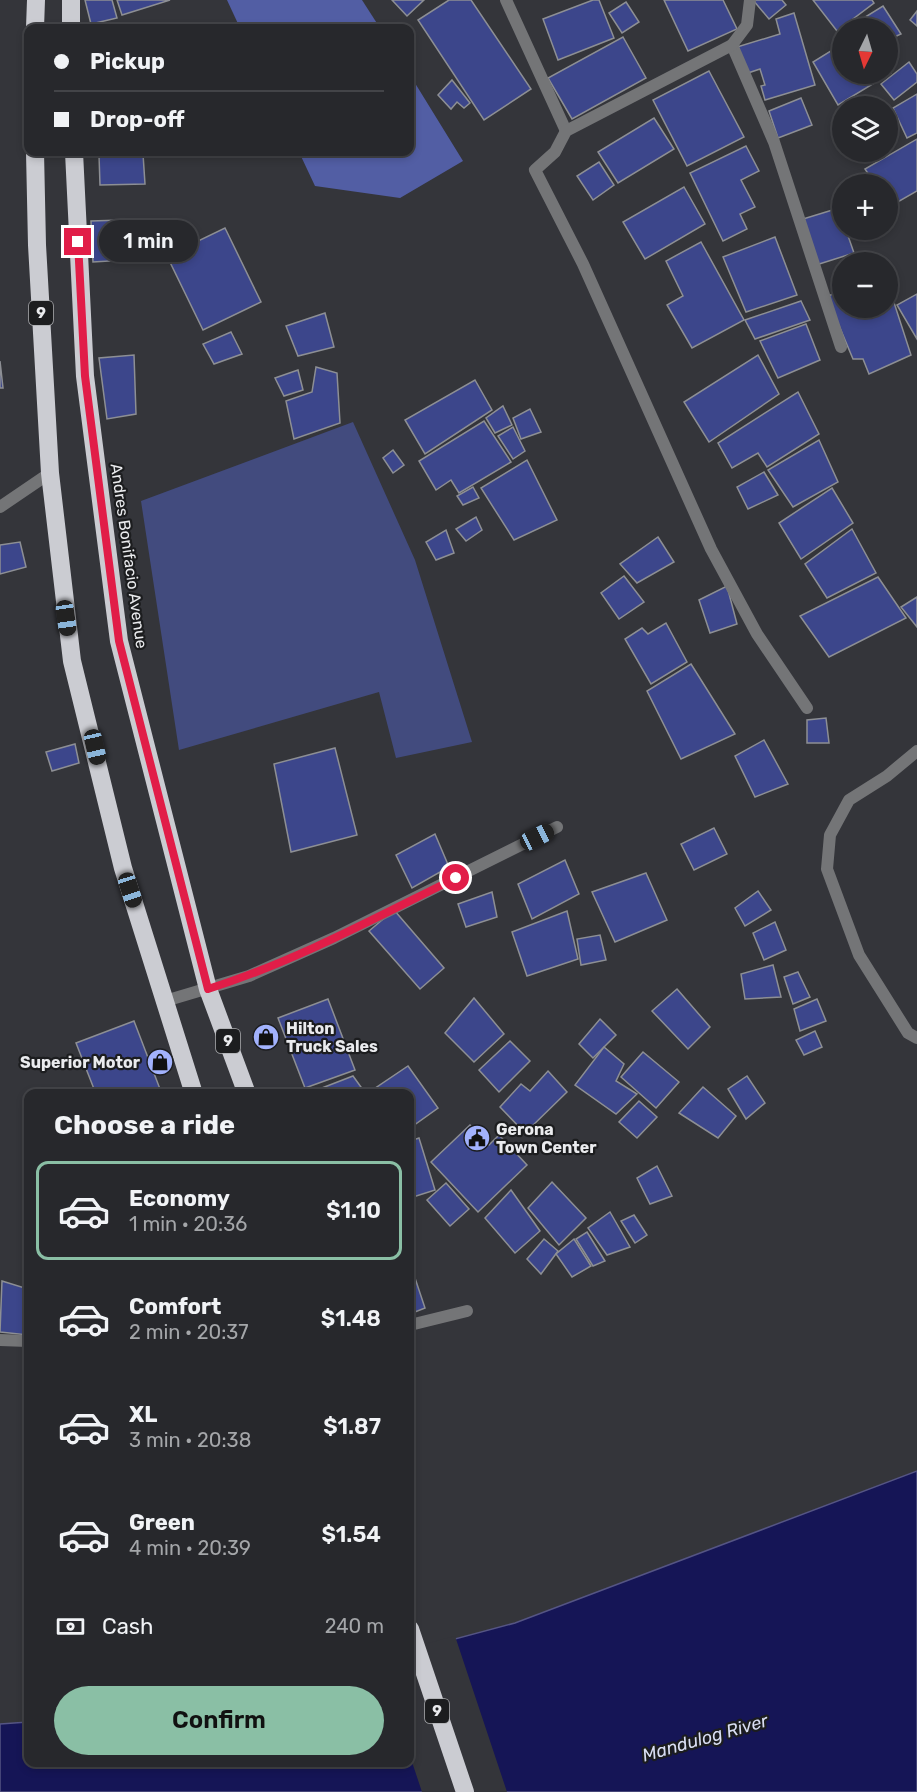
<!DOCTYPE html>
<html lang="en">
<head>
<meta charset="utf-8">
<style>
  :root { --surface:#27282c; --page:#2f3034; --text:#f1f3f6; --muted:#a4a6a9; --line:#434448; --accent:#8abfa5 }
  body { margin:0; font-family:Rubik,sans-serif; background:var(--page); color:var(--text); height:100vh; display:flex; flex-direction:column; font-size:22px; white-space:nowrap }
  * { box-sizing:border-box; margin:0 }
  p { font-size:20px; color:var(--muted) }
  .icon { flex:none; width:33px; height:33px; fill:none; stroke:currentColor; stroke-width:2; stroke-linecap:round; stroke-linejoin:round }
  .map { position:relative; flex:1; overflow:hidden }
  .side { position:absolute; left:24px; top:1089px; width:390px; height:678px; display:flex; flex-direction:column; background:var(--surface); border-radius:12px; box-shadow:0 3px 9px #0003,0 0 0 2px var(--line) }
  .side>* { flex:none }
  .banner { position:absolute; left:24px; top:24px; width:390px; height:132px; border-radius:12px; box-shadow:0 3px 9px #0003,0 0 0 2px var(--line); display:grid; align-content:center; height:132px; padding:0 30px; background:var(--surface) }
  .needle { width:39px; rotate:185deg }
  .controls { position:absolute; left:832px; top:18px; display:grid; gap:12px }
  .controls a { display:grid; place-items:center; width:66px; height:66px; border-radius:50%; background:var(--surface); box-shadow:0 3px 9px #0003,0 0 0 2px var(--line); font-size:30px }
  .end { position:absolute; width:27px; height:27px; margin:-14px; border:8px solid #e11d48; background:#fff; box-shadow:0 0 0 3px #fff }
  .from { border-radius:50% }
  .bubble { position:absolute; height:42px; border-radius:21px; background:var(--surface); box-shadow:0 3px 9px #0003,0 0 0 2px var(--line); font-size:20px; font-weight:600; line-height:42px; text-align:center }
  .car { position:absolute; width:18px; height:36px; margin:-18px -9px; border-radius:8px; box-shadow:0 0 4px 2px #0007; background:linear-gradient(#222 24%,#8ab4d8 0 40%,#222 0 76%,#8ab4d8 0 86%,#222 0) }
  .banner b { display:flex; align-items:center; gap:21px; height:57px; font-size:22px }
  .banner b+b { border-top:2px solid var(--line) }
  .banner i { width:15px; height:15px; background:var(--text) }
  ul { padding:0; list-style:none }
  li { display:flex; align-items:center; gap:18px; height:99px; margin:0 12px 9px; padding:0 18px; border:3px solid transparent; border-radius:12px }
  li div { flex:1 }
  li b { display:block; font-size:22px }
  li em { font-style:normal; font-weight:600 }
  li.current { border-color:var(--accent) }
  li>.icon { width:54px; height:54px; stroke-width:1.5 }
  h2 { padding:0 30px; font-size:27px; line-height:72px }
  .pay { display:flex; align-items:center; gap:15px; height:66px; padding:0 30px; font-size:22px }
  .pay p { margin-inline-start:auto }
  .primary-button { display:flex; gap:12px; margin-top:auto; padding:12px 30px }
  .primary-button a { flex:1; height:69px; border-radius:36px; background:var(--accent); color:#111; font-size:24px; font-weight:600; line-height:69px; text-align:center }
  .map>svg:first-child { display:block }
  .green { fill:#424b7e }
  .forest { fill:#525ea4 }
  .water { fill:#151556; stroke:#555584; stroke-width:1.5 }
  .pier { fill:#34353a }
  .building { fill:#3c468b; stroke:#8d8f94; stroke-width:1.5 }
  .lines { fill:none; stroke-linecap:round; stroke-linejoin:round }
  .lane { stroke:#747577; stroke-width:12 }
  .street { stroke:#747577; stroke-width:12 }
  .highway { stroke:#cbccd2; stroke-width:18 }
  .route { stroke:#e11d48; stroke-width:8 }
  .labels { text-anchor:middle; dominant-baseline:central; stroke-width:4.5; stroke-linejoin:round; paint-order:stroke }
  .shield { fill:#1c1d1f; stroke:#acadb0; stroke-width:1.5 }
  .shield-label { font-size:15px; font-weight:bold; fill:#eaebee }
  .street-label { font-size:16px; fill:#eaebee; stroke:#1c1d1f }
  .poi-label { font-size:16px; font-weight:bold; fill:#eaebee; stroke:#1c1d1f; text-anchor:start }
  .water-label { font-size:18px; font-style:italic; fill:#d9def3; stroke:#1c1d1f }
</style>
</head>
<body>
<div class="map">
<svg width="917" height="1792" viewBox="0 0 917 1792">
  <rect width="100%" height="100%" fill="#34353a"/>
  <path class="green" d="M353 422 415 560 472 742 396 758 379 692 179 750 141 501Z"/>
  <g class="forest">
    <path d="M227 0H362L380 28H240Z"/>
    <path d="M410 75 463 161 400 198 315 186 299 152H410Z"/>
  </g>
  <path class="water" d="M917 1471V1792H0V1724L28 1722V1762H410V1651L515 1623Z"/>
  <path class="pier" d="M455 1636 507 1792H422L410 1756V1648Z"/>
  <g class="building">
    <path d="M85 0H112L117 18 91 24Z"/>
    <path d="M117 0H170L122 15Z"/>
    <path d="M392 0H424L407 16Z"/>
    <path d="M449 0H471L531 89 484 120 418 20Z"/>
    <path d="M593 0H599L614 38 558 60 543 19Z"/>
    <path d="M664 0H723L737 29 688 51Z"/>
    <path d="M753 0H782L786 5 769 19Z"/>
    <path d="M813 0H872L874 3 837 31Z"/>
    <path d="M626 2 639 22 622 33 609 13Z"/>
    <path d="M883 6 901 34 888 40V28H868L862 19Z"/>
    <path d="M917 11V26L910 20Z"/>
    <path d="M794 13 815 85 765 100 761 86 765 85 760 69 745 74 737 47 780 34 776 19Z"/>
    <path d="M623 37 646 78 572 119 548 78Z"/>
    <path d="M842 44 843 74H888V68L891 73 838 105 813 62Z"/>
    <path d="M909 62 917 74V82L894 100 881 84Z"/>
    <path d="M709 71 744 137 687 166 653 100Z"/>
    <path d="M452 80 470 103 464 108 457 102 451 109 438 95Z"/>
    <path d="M917 94V133L907 138 893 108Z"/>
    <path d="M801 98 812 125 778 138 769 111Z"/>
    <path d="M654 118 674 149 618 183 598 152Z"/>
    <path d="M917 139V191L889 207 888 184H875L865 169Z"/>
    <path d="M746 146 759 171 741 180 755 207 740 214 747 229 723 241 690 173Z"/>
    <path d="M143 154 145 184 100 185 99 155Z"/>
    <path d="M599 162 614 185 593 200 577 176Z"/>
    <path d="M684 187 705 224 645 259 623 222Z"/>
    <path d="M839 208 843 230H846L854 253 816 265 803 219Z"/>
    <path d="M122 220 126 260 93 262 91 221Z"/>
    <path d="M225 228 261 302 203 330 167 256Z"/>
    <path d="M775 237 797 295 746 312 723 257Z"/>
    <path d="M701 242 744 320 692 348 667 305 683 296 666 261Z"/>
    <path d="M888 284 911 355 869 374 863 359H853L827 297 843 288V308H888Z"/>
    <path d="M917 294V339L897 305Z"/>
    <path d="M801 301 810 320 755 339 745 320Z"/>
    <path d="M325 313 334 347 298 356 286 326Z"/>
    <path d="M806 324 820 360 778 378 760 341Z"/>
    <path d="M231 332 242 354 214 364 203 344Z"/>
    <path d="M134 355 136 414 107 419 99 358Z"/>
    <path d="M758 355 779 394 709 442 684 402Z"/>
    <path d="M0 361 3 388H0Z"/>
    <path d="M316 367 337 373 340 423 294 439 286 401 312 392Z"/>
    <path d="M298 370 303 390 284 396 275 378Z"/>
    <path d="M475 380 492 410 425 454 405 420Z"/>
    <path d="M798 392 819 434 767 467 758 453 732 468 718 443Z"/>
    <path d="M503 406 512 425 495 433 486 418Z"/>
    <path d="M530 409 541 432 521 439 513 418Z"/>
    <path d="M484 421 511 462 459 493 451 480 436 490 419 461Z"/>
    <path d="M513 427 525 451 513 459 498 436Z"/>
    <path d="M819 440 838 482 793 507 768 470Z"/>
    <path d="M393 450 404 465 393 473 383 458Z"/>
    <path d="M527 460 557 520 514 540 481 488Z"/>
    <path d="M764 472 778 495 748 509 737 487Z"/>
    <path d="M473 487 479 498 463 505 457 496Z"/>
    <path d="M832 488 853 523 801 559 779 523Z"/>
    <path d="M476 517 482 530 466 541 456 529Z"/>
    <path d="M852 529 876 573 827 598 805 564Z"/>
    <path d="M446 530 454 553 436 560 426 542Z"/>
    <path d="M658 537 674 562 637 583 620 564Z"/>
    <path d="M20 542 26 567 0 574V545Z"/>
    <path d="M624 576 644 602 619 619 601 593Z"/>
    <path d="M878 577 906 618 829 657 800 616Z"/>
    <path d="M727 586 737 624 710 633 699 600Z"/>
    <path d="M917 597V627L901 607Z"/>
    <path d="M666 623 687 662 651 684 625 639 642 628 648 634Z"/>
    <path d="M691 664 735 734 681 759 647 691Z"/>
    <path d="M826 718 829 743H807V720Z"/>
    <path d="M764 740 788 784 755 797 735 756Z"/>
    <path d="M75 744 79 763 52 771 46 752Z"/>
    <path d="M335 748 357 835 291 852 274 764Z"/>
    <path d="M714 828 727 854 694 870 681 844Z"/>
    <path d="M435 834 449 867 412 888 396 855Z"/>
    <path d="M565 860 579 894 532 919 518 884Z"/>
    <path d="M646 873 667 920 615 942 592 892Z"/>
    <path d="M758 891 771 910 745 926 735 908Z"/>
    <path d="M492 892 497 917 466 927 458 904Z"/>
    <path d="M394 910 444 968 420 989 369 931Z"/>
    <path d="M567 911 578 959 527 976 512 932Z"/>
    <path d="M775 922 786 950 764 960 753 933Z"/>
    <path d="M600 935 606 960 581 965 577 939Z"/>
    <path d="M773 965 781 997 745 999 741 974Z"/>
    <path d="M798 972 810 997 793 1004 784 977Z"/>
    <path d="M677 989 710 1027 688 1049 652 1011Z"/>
    <path d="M474 998 504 1034 474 1062 445 1033Z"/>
    <path d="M328 999 355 1070 305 1088 278 1018Z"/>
    <path d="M817 999 826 1021 800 1031 794 1009Z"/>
    <path d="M600 1019 616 1035 593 1058 579 1044Z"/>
    <path d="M134 1021 160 1089 148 1094H96L76 1043Z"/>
    <path d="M815 1031 822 1047 804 1055 796 1040Z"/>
    <path d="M510 1041 530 1061 499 1092 479 1070Z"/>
    <path d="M604 1047 624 1064 616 1081 637 1094 616 1114 575 1085Z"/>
    <path d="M643 1052 679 1082 656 1108 621 1077Z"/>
    <path d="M408 1066 438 1108 410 1128V1094L371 1091Z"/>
    <path d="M548 1071 567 1092 525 1133 500 1107 521 1084 530 1091Z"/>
    <path d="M353 1076 366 1094 309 1093Z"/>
    <path d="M747 1076 765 1103 746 1119 728 1089Z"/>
    <path d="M703 1087 736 1116 718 1138 679 1113Z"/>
    <path d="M639 1101 657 1117 637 1138 619 1122Z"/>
    <path d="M470 1125 489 1145 499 1135 527 1165 478 1212 431 1162Z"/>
    <path d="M419 1138 435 1190 410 1198V1141Z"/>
    <path d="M657 1166 672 1196 650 1204 637 1178Z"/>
    <path d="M552 1182 586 1218 559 1245 528 1208Z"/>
    <path d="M446 1183 469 1209 450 1226 427 1200Z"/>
    <path d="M511 1190 540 1231 515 1253 485 1218Z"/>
    <path d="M610 1212 630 1247 607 1255 588 1228Z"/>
    <path d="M634 1215 647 1235 635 1243 621 1221Z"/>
    <path d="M587 1232 605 1261 593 1266 576 1239Z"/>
    <path d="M544 1239 558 1251 541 1274 527 1259Z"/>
    <path d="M574 1239 591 1266 572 1277 556 1254Z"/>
    <path d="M410 1263 425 1308 410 1314Z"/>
    <path d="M2 1281 28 1289V1335L0 1332Z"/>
  </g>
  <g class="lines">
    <path class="lane" d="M410 1325 467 1311"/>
    <g class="street">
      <path d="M506 0 566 131"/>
      <path d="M750 0 747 25 732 45 774 142 841 347"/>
      <path d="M732 45 566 131 555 152 535 170 583 264 711 549 757 634 807 708"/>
      <path d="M0 507 50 473"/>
      <path d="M917 751 887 776 849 800 830 835 827 869 859 955 908 1033 917 1038"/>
      <path d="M165 1001 249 976 334 938 557 827"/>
      <path d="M0 1340 28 1341"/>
    </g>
    <g class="highway">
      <path d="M71 0V28"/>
      <path d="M35 28 36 0"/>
      <path d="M35 152 37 245 50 473 72 661 123 868 194 1094"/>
      <path d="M74 152 85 376 119 641 208 989 247 1094"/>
      <path d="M410 1629 465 1792"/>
    </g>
  </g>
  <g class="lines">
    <path class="route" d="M78 242 85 376 119 641 208 989C294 962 375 918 456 878"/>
  </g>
  <defs>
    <symbol id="shop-disc" viewBox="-11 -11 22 22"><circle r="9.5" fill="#a2b2fd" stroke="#1c1d1f"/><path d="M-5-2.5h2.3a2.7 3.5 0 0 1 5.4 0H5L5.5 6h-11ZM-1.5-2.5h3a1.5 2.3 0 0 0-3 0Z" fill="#111"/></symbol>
    <symbol id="civic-disc" viewBox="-11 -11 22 22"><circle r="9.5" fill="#a2b2fd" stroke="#1c1d1f"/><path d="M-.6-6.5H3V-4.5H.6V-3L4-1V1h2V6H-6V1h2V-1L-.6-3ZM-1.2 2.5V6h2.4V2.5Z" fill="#111"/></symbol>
  </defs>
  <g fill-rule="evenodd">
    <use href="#shop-disc" x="251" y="1022" width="30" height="30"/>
    <use href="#shop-disc" x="145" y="1047" width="30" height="30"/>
    <use href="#civic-disc" x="462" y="1123" width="30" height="30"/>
  </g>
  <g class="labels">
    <g class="shield">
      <rect x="29" y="301" width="24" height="24" rx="4.5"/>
      <rect x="216" y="1029" width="24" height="24" rx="4.5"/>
      <rect x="425" y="1699" width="24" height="24" rx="4.5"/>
    </g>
    <g class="shield-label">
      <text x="41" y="313">9</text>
      <text x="228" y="1041">9</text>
      <text x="437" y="1711">9</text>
    </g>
    <g class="street-label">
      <text transform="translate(129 556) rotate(82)">Andres Bonifacio Avenue</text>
    </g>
    <g class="poi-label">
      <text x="286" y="1028">Hilton<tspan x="286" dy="18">Truck Sales</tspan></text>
      <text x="140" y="1062" text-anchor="end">Superior Motor</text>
      <text x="496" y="1129">Gerona<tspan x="496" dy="18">Town Center</tspan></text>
    </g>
    <g class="water-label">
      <text transform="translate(705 1738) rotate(-16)">Mandulog River</text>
    </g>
  </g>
</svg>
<div class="controls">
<a><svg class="needle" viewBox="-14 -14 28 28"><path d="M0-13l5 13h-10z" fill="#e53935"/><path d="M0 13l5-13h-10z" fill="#a4a6a9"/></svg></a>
<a><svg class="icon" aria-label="layers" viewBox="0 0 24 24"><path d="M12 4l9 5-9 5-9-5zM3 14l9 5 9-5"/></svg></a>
<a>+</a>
<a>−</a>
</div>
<i class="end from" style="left:456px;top:878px"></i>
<i class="end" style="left:78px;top:242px"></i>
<div class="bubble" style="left:99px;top:220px;width:99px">1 min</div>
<i class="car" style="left:66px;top:618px;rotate:172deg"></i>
<i class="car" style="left:95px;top:747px;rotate:167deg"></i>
<i class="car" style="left:537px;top:837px;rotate:63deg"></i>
<i class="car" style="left:130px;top:890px;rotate:162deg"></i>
<div class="banner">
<b><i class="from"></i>Pickup</b>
<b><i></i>Drop-off</b>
</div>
<section class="side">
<h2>Choose a ride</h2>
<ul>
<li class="current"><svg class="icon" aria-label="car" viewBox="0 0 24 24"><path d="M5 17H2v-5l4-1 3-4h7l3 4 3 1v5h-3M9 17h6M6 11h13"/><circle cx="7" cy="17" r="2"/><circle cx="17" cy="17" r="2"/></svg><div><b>Economy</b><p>1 min · 20:36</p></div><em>$1.10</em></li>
<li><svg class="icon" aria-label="car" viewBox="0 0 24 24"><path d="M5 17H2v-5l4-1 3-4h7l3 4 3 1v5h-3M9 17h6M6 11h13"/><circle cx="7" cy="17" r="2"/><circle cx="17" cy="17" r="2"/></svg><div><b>Comfort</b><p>2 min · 20:37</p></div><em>$1.48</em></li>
<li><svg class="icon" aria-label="car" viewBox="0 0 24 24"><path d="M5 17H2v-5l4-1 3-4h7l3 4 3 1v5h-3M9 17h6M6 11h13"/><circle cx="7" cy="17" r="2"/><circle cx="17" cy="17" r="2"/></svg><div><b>XL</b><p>3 min · 20:38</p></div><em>$1.87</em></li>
<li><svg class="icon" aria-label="car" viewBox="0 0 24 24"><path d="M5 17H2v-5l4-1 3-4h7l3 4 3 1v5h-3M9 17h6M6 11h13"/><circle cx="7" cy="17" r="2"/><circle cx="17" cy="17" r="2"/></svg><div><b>Green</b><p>4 min · 20:39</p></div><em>$1.54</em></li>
</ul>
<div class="pay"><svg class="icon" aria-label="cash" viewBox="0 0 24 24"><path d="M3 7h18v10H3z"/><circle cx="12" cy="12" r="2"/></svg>Cash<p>240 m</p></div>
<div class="primary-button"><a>Confirm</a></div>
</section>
</div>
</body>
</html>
